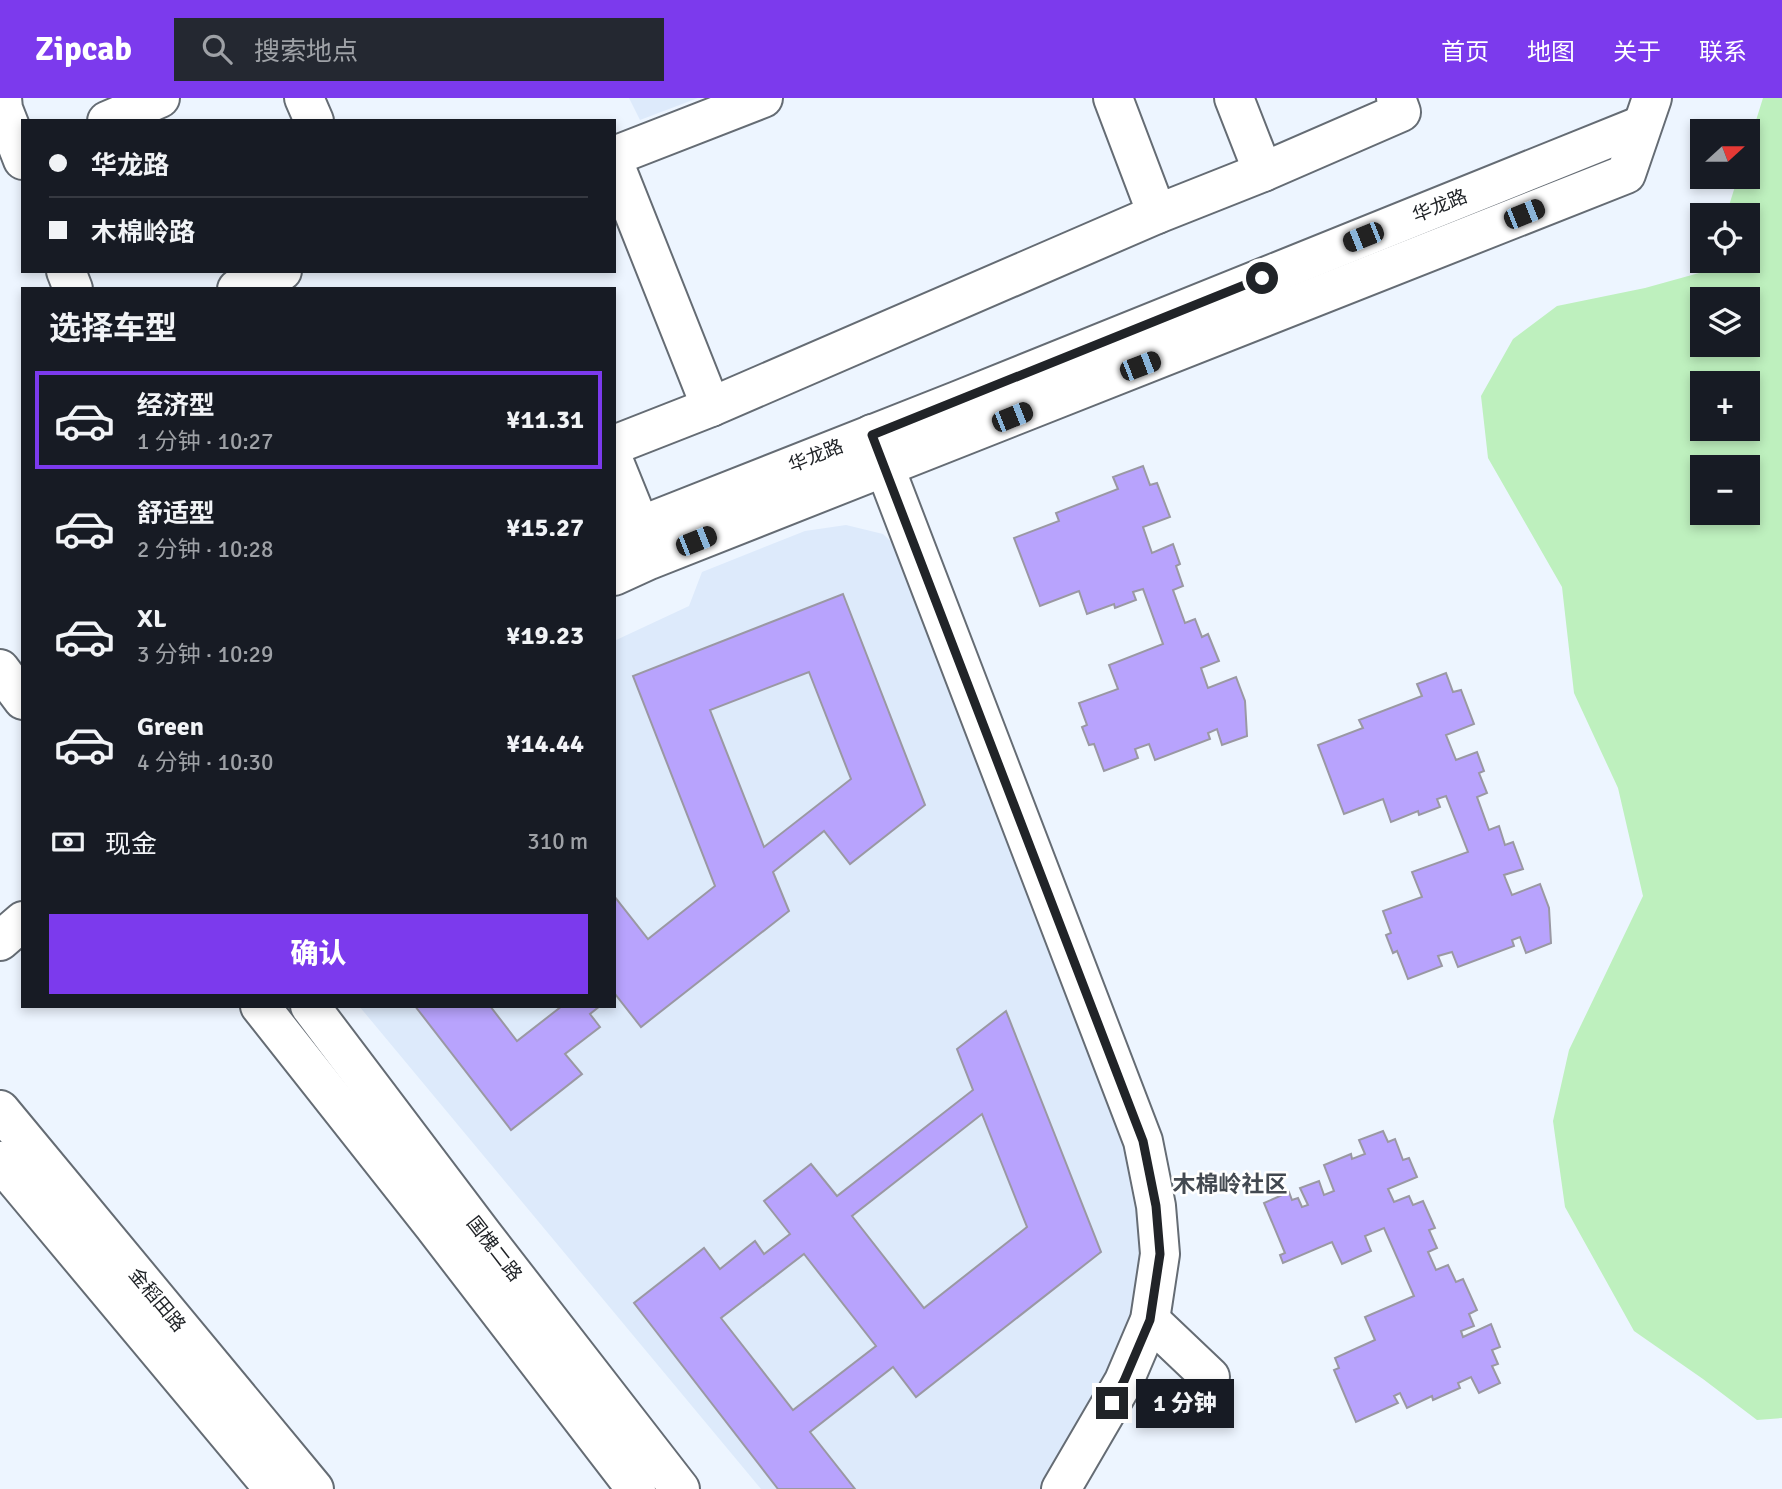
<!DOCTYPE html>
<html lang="zh">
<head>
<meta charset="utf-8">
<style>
  :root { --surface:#171b24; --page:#242831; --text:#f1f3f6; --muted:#9ea1a6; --line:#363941; --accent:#7c3aed }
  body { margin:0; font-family:Signika,"Noto Sans SC",sans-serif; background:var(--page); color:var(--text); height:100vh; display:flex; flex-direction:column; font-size:26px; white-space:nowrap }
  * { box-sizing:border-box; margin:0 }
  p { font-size:23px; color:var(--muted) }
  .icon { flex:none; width:38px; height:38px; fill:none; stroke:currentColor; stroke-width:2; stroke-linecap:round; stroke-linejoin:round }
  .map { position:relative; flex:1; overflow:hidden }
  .drawer { position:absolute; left:21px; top:189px; width:595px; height:721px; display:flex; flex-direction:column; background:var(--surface); border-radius:0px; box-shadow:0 4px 10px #0003 }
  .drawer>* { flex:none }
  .guide { position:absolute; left:21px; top:21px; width:595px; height:154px; border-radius:0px; box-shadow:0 4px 10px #0003; display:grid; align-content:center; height:154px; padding:0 28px; background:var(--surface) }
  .needle { width:46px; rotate:69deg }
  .buttons { position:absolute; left:1690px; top:21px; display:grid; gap:14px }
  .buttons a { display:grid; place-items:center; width:70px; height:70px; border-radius:0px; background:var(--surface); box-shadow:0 4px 10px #0003; font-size:35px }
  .end { position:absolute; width:32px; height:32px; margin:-16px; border:9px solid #212428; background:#fff; box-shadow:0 0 0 4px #fff }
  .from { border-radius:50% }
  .bubble { position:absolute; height:49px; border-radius:0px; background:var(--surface); box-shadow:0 4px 10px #0003; font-size:23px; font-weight:800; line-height:49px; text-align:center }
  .car { position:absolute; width:21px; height:42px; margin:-21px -10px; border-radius:9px; box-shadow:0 0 5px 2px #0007; background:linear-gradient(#222 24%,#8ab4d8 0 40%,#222 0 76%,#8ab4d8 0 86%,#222 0) }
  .guide b { display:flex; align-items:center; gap:24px; height:66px; font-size:26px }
  .guide b+b { border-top:2px solid var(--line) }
  .guide i { width:18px; height:18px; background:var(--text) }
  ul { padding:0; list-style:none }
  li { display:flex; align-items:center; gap:21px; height:98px; margin:0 14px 10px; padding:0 14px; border:4px solid transparent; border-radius:0px }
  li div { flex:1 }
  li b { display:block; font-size:26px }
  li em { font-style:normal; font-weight:800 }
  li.selected { border-color:var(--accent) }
  li>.icon { width:63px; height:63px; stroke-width:1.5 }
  h2 { padding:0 28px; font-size:32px; line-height:84px }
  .pay { display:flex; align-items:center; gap:18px; height:77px; padding:0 28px; font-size:26px }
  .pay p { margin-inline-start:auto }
  .primary-button { display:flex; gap:14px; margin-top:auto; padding:14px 28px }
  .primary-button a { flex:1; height:80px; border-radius:0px; background:var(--accent); color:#fff; font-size:28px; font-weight:800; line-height:80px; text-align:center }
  header { display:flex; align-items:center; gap:42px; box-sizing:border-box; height:98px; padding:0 35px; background:var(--accent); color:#fff }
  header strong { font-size:33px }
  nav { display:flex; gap:38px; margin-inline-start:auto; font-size:24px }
  .search { width:490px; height:63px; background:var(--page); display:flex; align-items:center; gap:18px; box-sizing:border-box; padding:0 24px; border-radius:0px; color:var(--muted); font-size:26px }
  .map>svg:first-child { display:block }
  .built { fill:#ddeafb }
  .green { fill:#bef0be; fill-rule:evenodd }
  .building { fill:#b8a3fd; stroke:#9a98a3; stroke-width:2; fill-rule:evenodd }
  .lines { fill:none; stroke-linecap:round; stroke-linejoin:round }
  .minor-casing { stroke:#656c74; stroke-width:42 }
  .minor { stroke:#fff; stroke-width:38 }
  .route { stroke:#212428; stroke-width:9 }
  .labels { text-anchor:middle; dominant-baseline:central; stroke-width:5; stroke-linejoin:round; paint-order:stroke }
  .street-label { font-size:19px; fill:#212428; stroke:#fff }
  .quarter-label { font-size:23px; font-weight:bold; fill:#434951; stroke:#fff }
</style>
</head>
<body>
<header>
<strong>Zipcab</strong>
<div class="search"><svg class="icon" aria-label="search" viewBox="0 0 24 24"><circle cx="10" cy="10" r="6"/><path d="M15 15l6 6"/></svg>搜索地点</div>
<nav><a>首页</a><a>地图</a><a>关于</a><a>联系</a></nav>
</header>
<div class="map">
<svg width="1782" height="1391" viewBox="0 0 1782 1391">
  <rect width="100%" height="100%" fill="#edf5ff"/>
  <g class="built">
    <path d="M629 0H698L640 22Z"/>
    <path d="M846 427 883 436 905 457 1156 1106 1142 1264 1050 1391H761L359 908H614V543L689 508 702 474 805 433Z"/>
  </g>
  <path class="green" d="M1763 0H1782V1320L1757 1322 1703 1281 1634 1233 1565 1109 1553 1023 1569 952 1643 798 1618 690 1574 595 1562 489 1488 360 1481 298 1513 241 1557 208 1645 190 1699 175 1705 163H1748V117H1726L1738 79H1748V48ZM1703 201H1748V247H1703ZM1703 285H1748V331H1703ZM1703 369H1748V415H1703Z"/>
  <g class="building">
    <path d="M1143 368 1150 387 1157 385 1170 419 1143 429 1152 455 1173 446 1180 466 1176 468 1183 488 1173 492 1185 525 1195 521 1202 539 1208 536 1219 563 1201 570 1208 590 1236 579 1245 603 1247 638 1222 647 1217 631 1208 635 1210 641 1155 662 1149 646 1135 651 1138 660 1104 673 1094 646 1089 647 1082 629 1087 627 1079 605 1118 591 1109 567 1163 546 1143 491 1133 494 1136 502 1115 510 1114 506 1087 516 1079 493 1040 508 1014 440 1059 423 1056 415 1118 391 1113 379Z"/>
    <path d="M843 496 925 707 850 766 824 733 773 774 789 813 641 929 615 896 614 897V798L648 841 715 788 633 578ZM809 574 851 681 764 749 710 612Z"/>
    <path d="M1446 575 1453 594 1461 592 1474 626 1446 637 1456 662 1477 654 1484 673 1479 675 1487 695 1477 699 1489 732 1499 728 1505 747 1513 744 1523 771 1504 777 1512 797 1540 786 1549 810 1551 845 1526 855 1520 839 1512 842 1514 848 1458 869 1452 854 1438 858 1442 868 1408 881 1397 853 1393 855 1386 837 1391 835 1383 813 1422 799 1412 774 1468 754 1446 698 1437 701 1440 709 1419 717 1418 713 1391 724 1383 701 1344 716 1318 647 1363 630 1359 622 1422 598 1417 586Z"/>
    <path d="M415 908H490L517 943 562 908H600L590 916 600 929 565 956 582 976 511 1032Z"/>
    <path d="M1006 913 1101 1154 916 1299 893 1269 810 1334 855 1391H778L634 1205 704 1150 720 1171 755 1143 764 1156 790 1136 764 1103 811 1066 837 1098 973 992 957 951ZM982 1016 1027 1129 924 1210 852 1118ZM804 1156 876 1248 793 1312 721 1220Z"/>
    <path d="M1383 1033 1388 1044 1395 1041 1403 1062 1409 1060 1417 1079 1388 1091 1394 1104 1409 1098 1413 1107 1423 1103 1435 1130 1429 1132 1437 1150 1428 1154 1436 1172 1448 1167 1456 1184 1463 1181 1477 1212 1469 1216 1474 1228 1461 1233 1463 1239 1491 1226 1500 1249 1492 1252 1498 1266 1492 1268 1500 1285 1479 1295 1471 1279 1458 1285 1460 1290 1433 1302 1432 1298 1407 1310 1400 1295 1394 1298 1398 1305 1356 1324 1334 1272 1339 1270 1335 1260 1375 1242 1365 1219 1414 1198 1384 1130 1365 1138 1371 1153 1342 1166 1332 1144 1283 1165 1280 1157 1285 1155 1264 1105 1289 1094 1292 1102 1298 1100 1302 1109 1308 1107 1300 1090 1319 1083 1324 1097 1334 1093 1324 1067 1351 1056 1352 1061 1365 1056 1359 1042Z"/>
  </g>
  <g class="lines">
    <defs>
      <g id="minor">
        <path d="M2 0 3 11 23 62"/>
        <path d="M304 0 314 23"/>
        <path d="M1113 0 1157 116"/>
        <path d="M1234 0 1263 74"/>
        <path d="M107 23 160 0"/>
        <path d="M614 58 763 0"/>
        <path d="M614 65 711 309"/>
        <path d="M66 173 73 191"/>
        <path d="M237 191 282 173"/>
        <path d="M872 336 1143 1043 1156 1108 1160 1156 1150 1222 1124 1283 1061 1391"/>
        <path d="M614 347 711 309 1157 116 1263 74 1401 14 1396 0"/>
        <path d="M614 364 640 428"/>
        <path d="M614 440 640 428 957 303 1642 27"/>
        <path d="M614 478 649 462 1626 76 1652 0"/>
        <path d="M0 571 23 602"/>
        <path d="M0 843 23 823"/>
        <path d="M260 908 433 1127 636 1391"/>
        <path d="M310 908 483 1137 680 1391"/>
        <path d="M0 1012 314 1391"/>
        <path d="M0 1063 274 1391"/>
        <path d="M1150 1222 1210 1279"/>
      </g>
    </defs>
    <use href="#minor" class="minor-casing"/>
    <use href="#minor" class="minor"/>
  </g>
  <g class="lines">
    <path class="route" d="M1112 1305 1124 1283 1150 1222 1160 1156 1156 1108 1143 1043 872 337 1262 180"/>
  </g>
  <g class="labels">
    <g class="street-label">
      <text transform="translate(1440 108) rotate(-22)">华龙路</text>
      <text transform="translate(816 358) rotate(-22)">华龙路</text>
      <text transform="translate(494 1151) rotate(52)">国槐二路</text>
      <text transform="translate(157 1202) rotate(50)">金稻田路</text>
    </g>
    <g class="quarter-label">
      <text x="1230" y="1086">木棉岭社区</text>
    </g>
  </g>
</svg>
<div class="buttons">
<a><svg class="needle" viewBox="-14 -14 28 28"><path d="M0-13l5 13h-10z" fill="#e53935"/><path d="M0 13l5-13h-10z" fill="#9ea1a6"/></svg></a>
<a><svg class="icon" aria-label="locate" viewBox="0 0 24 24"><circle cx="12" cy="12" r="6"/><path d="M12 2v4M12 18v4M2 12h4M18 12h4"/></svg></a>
<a><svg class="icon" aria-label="layers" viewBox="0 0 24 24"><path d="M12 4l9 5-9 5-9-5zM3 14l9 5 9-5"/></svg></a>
<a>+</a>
<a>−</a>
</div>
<i class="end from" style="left:1262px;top:180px"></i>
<i class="end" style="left:1112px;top:1305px"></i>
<div class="bubble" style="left:1136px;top:1281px;width:98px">1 分钟</div>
<i class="car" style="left:1524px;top:116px;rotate:68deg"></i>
<i class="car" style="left:1363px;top:139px;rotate:248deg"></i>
<i class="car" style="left:1140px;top:268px;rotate:69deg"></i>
<i class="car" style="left:1012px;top:319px;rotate:68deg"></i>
<i class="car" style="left:696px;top:443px;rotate:68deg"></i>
<div class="guide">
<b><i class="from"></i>华龙路</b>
<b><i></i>木棉岭路</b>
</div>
<section class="drawer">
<h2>选择车型</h2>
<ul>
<li class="selected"><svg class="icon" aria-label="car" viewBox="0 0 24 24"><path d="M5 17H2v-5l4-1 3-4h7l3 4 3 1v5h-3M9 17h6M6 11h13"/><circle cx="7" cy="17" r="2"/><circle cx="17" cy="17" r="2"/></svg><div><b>经济型</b><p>1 分钟 · 10:27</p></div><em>¥11.31</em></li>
<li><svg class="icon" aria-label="car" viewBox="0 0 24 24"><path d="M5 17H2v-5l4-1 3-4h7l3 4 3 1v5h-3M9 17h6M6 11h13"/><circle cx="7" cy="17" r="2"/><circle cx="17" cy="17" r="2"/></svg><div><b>舒适型</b><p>2 分钟 · 10:28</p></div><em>¥15.27</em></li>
<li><svg class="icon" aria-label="car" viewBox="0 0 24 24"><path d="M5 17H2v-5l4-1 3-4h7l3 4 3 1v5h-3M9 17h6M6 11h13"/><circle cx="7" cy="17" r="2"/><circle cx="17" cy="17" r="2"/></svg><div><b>XL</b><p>3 分钟 · 10:29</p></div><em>¥19.23</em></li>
<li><svg class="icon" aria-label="car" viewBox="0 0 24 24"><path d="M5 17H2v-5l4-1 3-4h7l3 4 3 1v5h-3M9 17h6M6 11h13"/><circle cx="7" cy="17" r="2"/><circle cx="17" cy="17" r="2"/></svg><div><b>Green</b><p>4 分钟 · 10:30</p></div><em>¥14.44</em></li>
</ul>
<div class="pay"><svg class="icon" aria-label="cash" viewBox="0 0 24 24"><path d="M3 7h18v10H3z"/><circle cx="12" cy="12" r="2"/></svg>现金<p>310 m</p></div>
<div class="primary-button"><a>确认</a></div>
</section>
</div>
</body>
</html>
